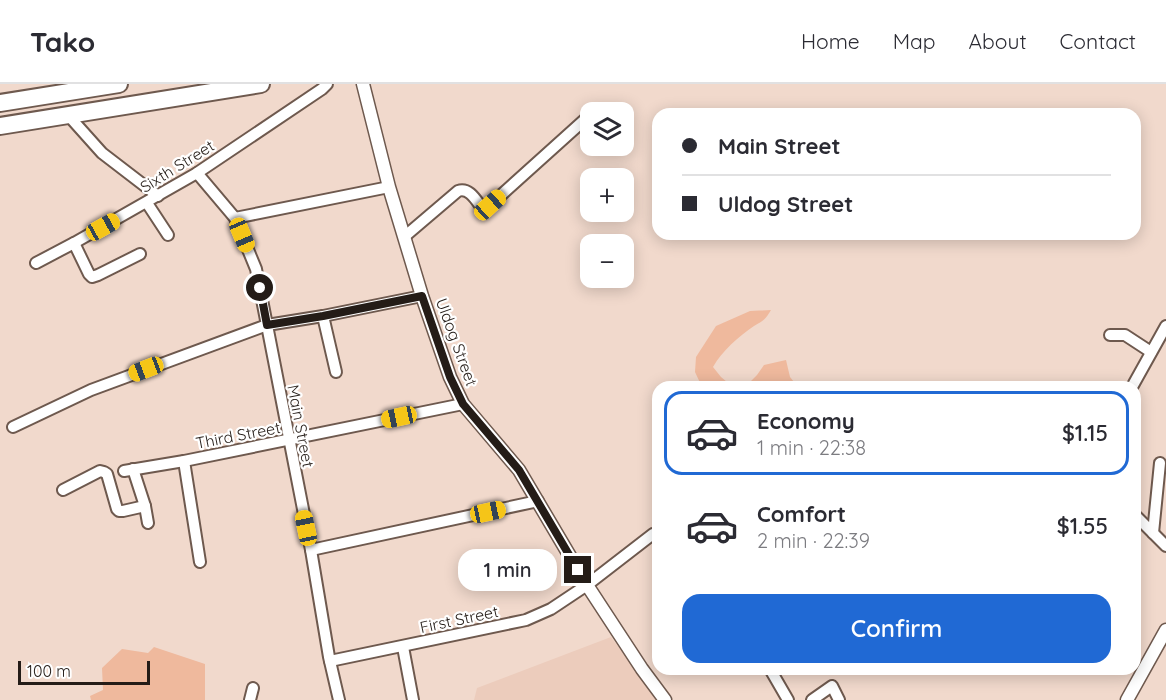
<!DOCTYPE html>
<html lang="en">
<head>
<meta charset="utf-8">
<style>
  :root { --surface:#fff; --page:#f2f2f3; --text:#2b2b33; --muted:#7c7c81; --line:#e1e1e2; --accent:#2069d4 }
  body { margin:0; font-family:Quicksand,sans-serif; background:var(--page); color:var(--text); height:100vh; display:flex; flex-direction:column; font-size:22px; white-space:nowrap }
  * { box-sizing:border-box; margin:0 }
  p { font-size:20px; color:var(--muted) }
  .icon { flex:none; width:33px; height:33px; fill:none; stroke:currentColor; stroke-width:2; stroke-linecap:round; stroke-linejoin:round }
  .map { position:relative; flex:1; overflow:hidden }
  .side { position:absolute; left:652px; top:297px; width:489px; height:294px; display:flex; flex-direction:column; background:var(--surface); border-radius:18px; box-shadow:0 3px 15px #0003 }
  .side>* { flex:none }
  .banner { position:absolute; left:652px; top:24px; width:489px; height:132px; border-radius:18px; box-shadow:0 3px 15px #0003; display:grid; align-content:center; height:132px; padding:0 30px; background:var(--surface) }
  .buttons { position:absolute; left:580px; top:18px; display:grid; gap:12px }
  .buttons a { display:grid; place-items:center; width:54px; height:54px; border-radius:12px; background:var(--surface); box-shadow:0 3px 15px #0003; font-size:30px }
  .scale { position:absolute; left:18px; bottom:15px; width:132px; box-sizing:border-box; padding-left:6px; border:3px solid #241c17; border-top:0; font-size:16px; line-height:21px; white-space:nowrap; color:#241c17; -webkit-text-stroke:4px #fff; paint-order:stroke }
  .end { position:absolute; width:27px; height:27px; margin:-14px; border:8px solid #241c17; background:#fff; box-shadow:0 0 0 3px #fff }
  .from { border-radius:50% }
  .bubble { position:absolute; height:42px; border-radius:18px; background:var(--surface); box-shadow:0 3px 15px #0003; font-size:20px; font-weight:600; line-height:42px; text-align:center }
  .car { position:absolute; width:18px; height:36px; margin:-18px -9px; border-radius:8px; box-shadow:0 0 4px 2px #0007; background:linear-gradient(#f5c518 24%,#345 0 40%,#f5c518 0 76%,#345 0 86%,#f5c518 0) }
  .banner b { display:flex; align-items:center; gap:21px; height:57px; font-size:22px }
  .banner b+b { border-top:2px solid var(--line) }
  .banner i { width:15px; height:15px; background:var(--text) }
  ul { padding:10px 0 0; list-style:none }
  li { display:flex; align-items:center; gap:18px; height:84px; margin:0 12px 9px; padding:0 18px; border:3px solid transparent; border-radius:18px }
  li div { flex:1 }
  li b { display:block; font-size:22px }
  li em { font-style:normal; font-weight:600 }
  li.active { border-color:var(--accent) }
  li>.icon { width:54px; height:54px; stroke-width:1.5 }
  .button { display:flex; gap:12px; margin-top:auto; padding:12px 30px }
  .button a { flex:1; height:69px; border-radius:18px; background:var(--accent); color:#fff; font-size:24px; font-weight:600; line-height:69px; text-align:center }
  header { display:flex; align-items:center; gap:36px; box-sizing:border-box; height:84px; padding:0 30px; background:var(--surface); border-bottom:2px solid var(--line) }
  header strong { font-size:28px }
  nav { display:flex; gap:33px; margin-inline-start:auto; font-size:21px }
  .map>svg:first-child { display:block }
  .built { fill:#ecccbc }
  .green { fill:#efb99d }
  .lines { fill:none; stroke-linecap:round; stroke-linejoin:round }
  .minor-casing { stroke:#6e594e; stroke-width:14 }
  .tertiary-casing { stroke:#6e594e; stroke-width:15 }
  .trunk-casing { stroke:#6e594e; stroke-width:20 }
  .minor { stroke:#fff; stroke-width:10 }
  .tertiary { stroke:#fff; stroke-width:12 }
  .trunk { stroke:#fff; stroke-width:16 }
  .route { stroke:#241c17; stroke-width:8 }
  .labels { text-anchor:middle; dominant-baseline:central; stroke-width:4.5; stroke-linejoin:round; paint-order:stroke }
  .street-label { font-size:16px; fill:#241c17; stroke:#fff }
</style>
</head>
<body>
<header>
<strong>Tako</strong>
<nav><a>Home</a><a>Map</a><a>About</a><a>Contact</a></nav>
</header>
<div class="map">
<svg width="1166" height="616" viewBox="0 0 1166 616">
  <rect width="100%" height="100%" fill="#f1d9cc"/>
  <path class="built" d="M611 553 659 616H474L477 604Z"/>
  <g class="green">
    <path d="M771 226C765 236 764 236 754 242 739 252 722 267 713 283L721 293 733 303H702L695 288 696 273 716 242 750 227Z"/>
    <path d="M786 276 790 293 798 303H745L757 291 764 281Z"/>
    <path d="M154 563 205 580V616H91L90 612 103 606 102 584 122 565 148 569Z"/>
  </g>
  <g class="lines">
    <defs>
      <g id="minor">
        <path d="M68 31 102 69 158 112"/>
        <path d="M197 89 235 134 256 185 311 466 329 573 339 616"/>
        <path d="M147 119 168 151"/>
        <path d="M235 134 389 103"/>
        <path d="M404 153 458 107C469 103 476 116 482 124H485L490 121 591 30"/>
        <path d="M74 159 89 190 92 193 98 191 140 170"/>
        <path d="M36 179 74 159 197 89 322 5 327 0"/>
        <path d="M323 232 336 288"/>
        <path d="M1110 251H1125L1151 268"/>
        <path d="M1132 303 1166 242"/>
        <path d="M13 343 91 306 267 241 323 232 422 212"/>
        <path d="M184 377 200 478"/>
        <path d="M133 385 145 422 148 439"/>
        <path d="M124 387 184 377 463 320"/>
        <path d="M63 406 100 387 104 388 107 390 117 425 119 427H123L145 422"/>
        <path d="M1136 432 1166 462"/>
        <path d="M1153 449 1160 379"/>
        <path d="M311 466 538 417"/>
        <path d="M403 563 413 616"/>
        <path d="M330 577 526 536 551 525 587 501 653 450H658"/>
        <path d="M770 585 788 616"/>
        <path d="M250 616 253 604"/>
        <path d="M812 616 832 602 839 616"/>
      </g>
      <g id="tertiary">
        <path d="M363 0 389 103 422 212 450 293 463 320 519 386 587 501 642 585 665 616"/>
        <path d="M1127 616 1166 546"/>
      </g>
      <g id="trunk">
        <path d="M0 19 119 0"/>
        <path d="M0 42 261 0"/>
      </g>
    </defs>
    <use href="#minor" class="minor-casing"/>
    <use href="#tertiary" class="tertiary-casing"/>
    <use href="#trunk" class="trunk-casing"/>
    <use href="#minor" class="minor"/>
    <use href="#tertiary" class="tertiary"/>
    <use href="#trunk" class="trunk"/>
  </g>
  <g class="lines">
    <path class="route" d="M260 204 267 241 323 232 422 212 450 293 463 320 519 386 578 486"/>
  </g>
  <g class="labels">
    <g class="street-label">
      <text transform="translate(177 82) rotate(-32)">Sixth Street</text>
      <text transform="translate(457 258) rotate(70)">Uldog Street</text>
      <text transform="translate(301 342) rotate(79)">Main Street</text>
      <text transform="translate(238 351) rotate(-11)">Third Street</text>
      <text transform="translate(459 535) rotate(-12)">First Street</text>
    </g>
  </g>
</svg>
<div class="buttons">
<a><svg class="icon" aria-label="layers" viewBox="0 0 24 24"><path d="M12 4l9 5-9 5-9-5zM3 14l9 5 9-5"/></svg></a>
<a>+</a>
<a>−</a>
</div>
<div class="scale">100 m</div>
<i class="end from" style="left:260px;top:204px"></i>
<i class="end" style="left:578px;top:486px"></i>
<div class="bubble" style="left:458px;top:465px;width:99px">1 min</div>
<i class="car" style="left:490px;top:121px;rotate:48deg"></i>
<i class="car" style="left:103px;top:143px;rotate:61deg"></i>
<i class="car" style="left:242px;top:151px;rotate:157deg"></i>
<i class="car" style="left:146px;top:285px;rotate:249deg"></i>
<i class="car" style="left:399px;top:333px;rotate:258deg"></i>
<i class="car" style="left:488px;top:428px;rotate:78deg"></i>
<i class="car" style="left:306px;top:444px;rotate:348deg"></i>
<div class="banner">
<b><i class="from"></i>Main Street</b>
<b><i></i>Uldog Street</b>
</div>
<section class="side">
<ul>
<li class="active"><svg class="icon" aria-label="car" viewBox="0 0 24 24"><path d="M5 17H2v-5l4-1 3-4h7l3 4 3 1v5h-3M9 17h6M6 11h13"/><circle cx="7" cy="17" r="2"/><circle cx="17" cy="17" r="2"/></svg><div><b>Economy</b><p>1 min · 22:38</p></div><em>$1.15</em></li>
<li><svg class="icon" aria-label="car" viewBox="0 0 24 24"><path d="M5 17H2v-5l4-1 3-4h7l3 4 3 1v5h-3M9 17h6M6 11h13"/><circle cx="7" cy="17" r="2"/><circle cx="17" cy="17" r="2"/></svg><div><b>Comfort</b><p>2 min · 22:39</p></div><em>$1.55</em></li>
</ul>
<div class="button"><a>Confirm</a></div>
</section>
</div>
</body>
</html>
